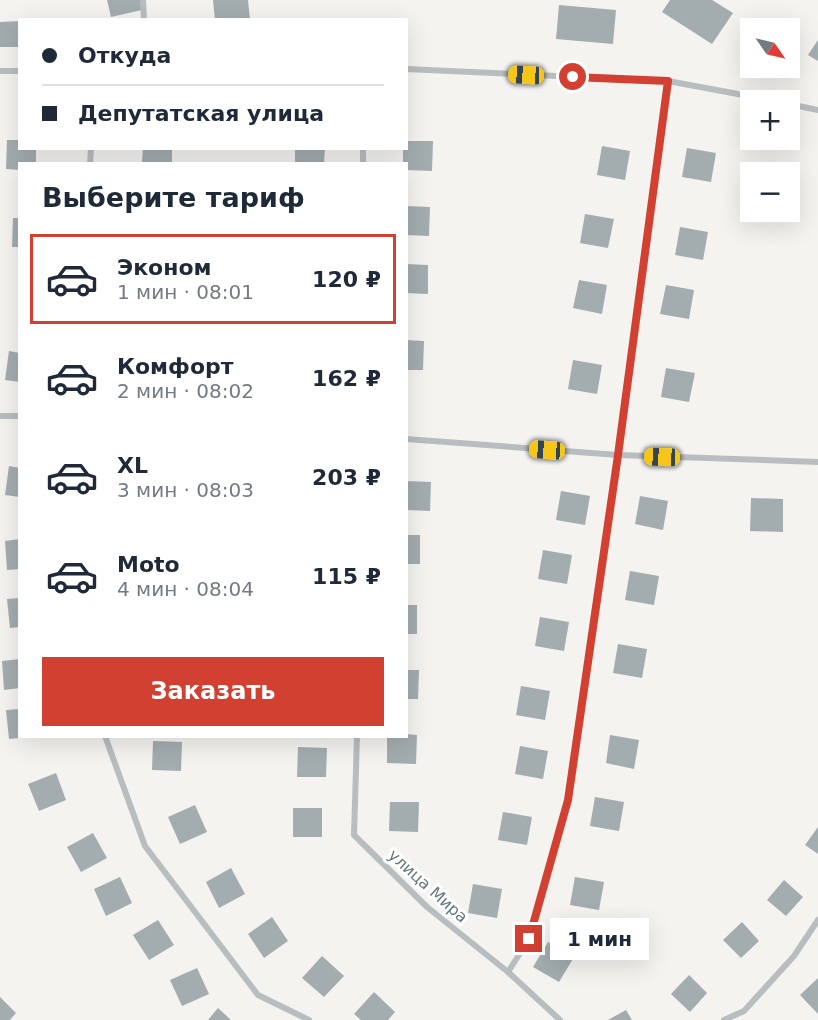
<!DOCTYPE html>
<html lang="ru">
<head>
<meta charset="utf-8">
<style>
  :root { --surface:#fff; --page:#f2f2f3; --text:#1f2937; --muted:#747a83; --line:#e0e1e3; --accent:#d24032 }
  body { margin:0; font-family:"DejaVu Sans",sans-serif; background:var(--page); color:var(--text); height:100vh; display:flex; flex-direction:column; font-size:22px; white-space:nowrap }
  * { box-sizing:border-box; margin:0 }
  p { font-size:20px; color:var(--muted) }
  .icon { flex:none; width:33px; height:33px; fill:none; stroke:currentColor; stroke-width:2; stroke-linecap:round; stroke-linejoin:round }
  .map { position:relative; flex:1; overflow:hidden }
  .side { position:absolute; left:18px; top:162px; width:390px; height:576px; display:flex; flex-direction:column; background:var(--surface); border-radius:0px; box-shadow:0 6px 24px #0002 }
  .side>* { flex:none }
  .banner { position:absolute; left:18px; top:18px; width:390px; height:132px; border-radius:0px; box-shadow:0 6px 24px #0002; display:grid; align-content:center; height:132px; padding:0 24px; background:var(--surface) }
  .needle { width:39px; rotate:124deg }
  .buttons { position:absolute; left:740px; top:18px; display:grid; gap:12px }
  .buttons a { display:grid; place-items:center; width:60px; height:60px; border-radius:0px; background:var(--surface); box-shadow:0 6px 24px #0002; font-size:30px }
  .end { position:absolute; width:27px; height:27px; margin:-14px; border:8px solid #d24032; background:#fff; box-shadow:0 0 0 3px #fff }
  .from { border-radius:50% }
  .bubble { position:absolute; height:42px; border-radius:0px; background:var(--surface); box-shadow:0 6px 24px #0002; font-size:20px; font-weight:600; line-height:42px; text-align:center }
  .car { position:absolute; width:18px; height:36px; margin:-18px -9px; border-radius:8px; box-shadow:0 0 4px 2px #0007; background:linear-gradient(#f5c518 24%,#345 0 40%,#f5c518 0 76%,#345 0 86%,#f5c518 0) }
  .banner b { display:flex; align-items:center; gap:21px; height:57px; font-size:22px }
  .banner b+b { border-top:2px solid var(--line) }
  .banner i { width:15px; height:15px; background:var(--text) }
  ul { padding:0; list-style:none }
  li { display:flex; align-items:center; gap:18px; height:90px; margin:0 12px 9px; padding:0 12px; border:3px solid transparent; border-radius:0px }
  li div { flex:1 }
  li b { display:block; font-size:22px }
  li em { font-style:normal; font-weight:600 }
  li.on { border-color:var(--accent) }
  li>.icon { width:54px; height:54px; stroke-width:1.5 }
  h2 { padding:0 24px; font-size:27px; line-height:72px }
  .action { display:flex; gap:12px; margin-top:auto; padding:12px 24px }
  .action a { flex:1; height:69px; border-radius:0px; background:var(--accent); color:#fff; font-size:24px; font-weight:600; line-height:69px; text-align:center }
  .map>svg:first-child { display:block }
  .building { fill:#a3acaf }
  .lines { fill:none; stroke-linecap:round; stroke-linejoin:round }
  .street { stroke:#b8bec0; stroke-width:6 }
  .route { stroke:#d24032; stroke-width:8 }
  .labels { text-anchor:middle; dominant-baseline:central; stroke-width:6; stroke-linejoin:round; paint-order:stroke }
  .street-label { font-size:16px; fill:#65777e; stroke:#fff }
</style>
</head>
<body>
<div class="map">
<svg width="818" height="1020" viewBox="0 0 818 1020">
  <rect width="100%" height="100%" fill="#f4f3f0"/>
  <g class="building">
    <path d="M107 0H140L142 10 111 17Z"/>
    <path d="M213 0H248L250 20H215Z"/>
    <path d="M670 0H712L733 13 712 44 662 12Z"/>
    <path d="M559 5 616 10 613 44 556 39Z"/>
    <path d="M20 21V47H0V22Z"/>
    <path d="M750 37V57L741 50Z"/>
    <path d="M818 40V61L808 55Z"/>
    <path d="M7 140H20V148H36V164H20V170L6 169Z"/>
    <path d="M406 141H433L432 171 406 170V164H403V148H406Z"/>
    <path d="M602 146 630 151 625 180 597 175Z"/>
    <path d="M143 148H172V163L142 162Z"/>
    <path d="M295 148H325L324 164H295Z"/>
    <path d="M687 148 716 153 711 182 682 177Z"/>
    <path d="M406 206 430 207 429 236 406 235Z"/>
    <path d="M585 214 614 219 608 248 580 243Z"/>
    <path d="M13 218H20V247H12Z"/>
    <path d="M680 227 708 232 703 260 675 255Z"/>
    <path d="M406 264 428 265V294L406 293Z"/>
    <path d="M579 280 607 285 602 314 573 308Z"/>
    <path d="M666 285 694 290 689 319 660 314Z"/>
    <path d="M406 340 424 341 423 370H406Z"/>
    <path d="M9 351 20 353V382L5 380Z"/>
    <path d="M573 360 602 365 597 394 568 389Z"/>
    <path d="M666 368 695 373 689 402 661 397Z"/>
    <path d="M9 466 20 468V497L5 495Z"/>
    <path d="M406 481 431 482 430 511 406 510Z"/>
    <path d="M561 491 590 496 585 525 556 520Z"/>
    <path d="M640 496 668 501 663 530 635 524Z"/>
    <path d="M751 498 783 499V532L750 531Z"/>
    <rect x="406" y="535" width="14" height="29"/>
    <path d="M20 539V569L7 570 5 541Z"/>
    <path d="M543 550 572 555 567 584 538 579Z"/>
    <path d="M630 571 659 576 654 605 625 600Z"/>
    <path d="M20 598V627L10 628 7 599Z"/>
    <rect x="406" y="605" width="11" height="29"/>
    <path d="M540 617 569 622 564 651 535 646Z"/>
    <path d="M618 644 647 649 642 678 613 673Z"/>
    <path d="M20 659V688L4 690 2 661Z"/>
    <path d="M406 670H419L418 699H406Z"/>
    <path d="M521 686 550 691 545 720 516 715Z"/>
    <path d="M20 709V738L9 739 6 710Z"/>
    <path d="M406 734 417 735 416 764 387 763V736H406Z"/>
    <path d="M610 735 639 740 634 769 606 763Z"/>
    <path d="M153 741 182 742 181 771 152 770Z"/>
    <path d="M520 746 548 751 543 779 515 774Z"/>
    <path d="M298 747 327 748 326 777H297Z"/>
    <path d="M56 773 66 800 39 811 28 784Z"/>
    <path d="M595 797 624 802 619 831 590 826Z"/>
    <path d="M390 802H419L418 832 389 831Z"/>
    <path d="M195 805 207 832 180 844 168 817Z"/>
    <rect x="293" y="808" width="29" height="29"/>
    <path d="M503 812 532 817 527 845 498 840Z"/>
    <path d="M818 827V854L805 845Z"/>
    <path d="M93 833 107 858 81 872 67 847Z"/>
    <path d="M231 868 245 894 219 908 206 882Z"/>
    <path d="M120 877 132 903 106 916 94 889Z"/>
    <path d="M575 877 604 882 599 910 570 905Z"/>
    <path d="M784 880 803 897 786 916 767 900Z"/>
    <path d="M473 884 502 889 497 918 468 913Z"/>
    <path d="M272 917 288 941 264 958 248 934Z"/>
    <path d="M158 920 174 945 149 960 133 935Z"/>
    <path d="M742 922 759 941 741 958 723 940Z"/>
    <path d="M548 942 574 957 559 982 533 967Z"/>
    <path d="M322 956 344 976 324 997 302 978Z"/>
    <path d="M197 968 209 994 182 1006 170 980Z"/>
    <path d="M689 975 707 993 690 1012 671 994Z"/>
    <path d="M818 978V1014L800 995Z"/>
    <path d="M374 992 395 1012 388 1020H361L354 1014Z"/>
    <path d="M0 997 16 1013 10 1020H0Z"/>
    <path d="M218 1008 231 1020H208Z"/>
    <path d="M626 1010 632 1020H608Z"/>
  </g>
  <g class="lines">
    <g class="street">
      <path d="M143 0 144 20"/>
      <path d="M406 69 668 81 770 100"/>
      <path d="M0 71H20"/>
      <path d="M789 104 818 110"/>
      <path d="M363 148V164"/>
      <path d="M90 164 91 148"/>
      <path d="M0 416H20"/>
      <path d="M406 439 618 455 818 462"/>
      <path d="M105 736 145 846 258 995 309 1020"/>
      <path d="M357 736 354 835 427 907 508 972 560 1020"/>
      <path d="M508 972 529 939 568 800 618 455 668 81"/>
      <path d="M724 1020 744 1011 794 956 818 920"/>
    </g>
  </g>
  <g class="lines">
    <path class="route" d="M529 939 568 800 618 455 668 81 573 77"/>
  </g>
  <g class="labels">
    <g class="street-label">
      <text transform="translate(428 886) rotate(42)">улица Мира</text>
    </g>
  </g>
</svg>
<div class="buttons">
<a><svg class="needle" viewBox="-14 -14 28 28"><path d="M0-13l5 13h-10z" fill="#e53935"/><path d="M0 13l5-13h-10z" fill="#747a83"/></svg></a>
<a>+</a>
<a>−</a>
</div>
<i class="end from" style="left:573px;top:77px"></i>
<i class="end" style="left:529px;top:939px"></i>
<div class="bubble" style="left:550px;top:918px;width:99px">1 мин</div>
<i class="car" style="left:526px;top:75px;rotate:273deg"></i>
<i class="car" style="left:547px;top:450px;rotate:274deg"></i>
<i class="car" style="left:662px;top:457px;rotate:272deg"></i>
<div class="banner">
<b><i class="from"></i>Откуда</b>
<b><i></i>Депутатская улица</b>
</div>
<section class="side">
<h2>Выберите тариф</h2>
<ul>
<li class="on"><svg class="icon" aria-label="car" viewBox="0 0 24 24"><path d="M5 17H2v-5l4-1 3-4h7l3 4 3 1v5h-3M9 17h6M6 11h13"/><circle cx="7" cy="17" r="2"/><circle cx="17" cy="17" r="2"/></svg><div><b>Эконом</b><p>1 мин · 08:01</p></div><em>120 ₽</em></li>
<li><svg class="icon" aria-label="car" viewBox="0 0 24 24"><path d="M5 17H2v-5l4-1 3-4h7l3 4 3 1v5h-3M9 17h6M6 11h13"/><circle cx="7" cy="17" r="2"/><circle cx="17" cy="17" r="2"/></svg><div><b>Комфорт</b><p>2 мин · 08:02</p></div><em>162 ₽</em></li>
<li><svg class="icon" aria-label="car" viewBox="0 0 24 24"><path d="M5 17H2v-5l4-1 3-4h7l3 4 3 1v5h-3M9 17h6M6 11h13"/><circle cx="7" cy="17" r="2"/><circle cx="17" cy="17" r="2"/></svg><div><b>XL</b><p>3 мин · 08:03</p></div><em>203 ₽</em></li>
<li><svg class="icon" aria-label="car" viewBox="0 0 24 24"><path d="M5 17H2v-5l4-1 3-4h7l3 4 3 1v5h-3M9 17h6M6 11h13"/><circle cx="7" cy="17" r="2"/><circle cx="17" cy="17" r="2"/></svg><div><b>Moto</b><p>4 мин · 08:04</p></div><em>115 ₽</em></li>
</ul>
<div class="action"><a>Заказать</a></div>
</section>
</div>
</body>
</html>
